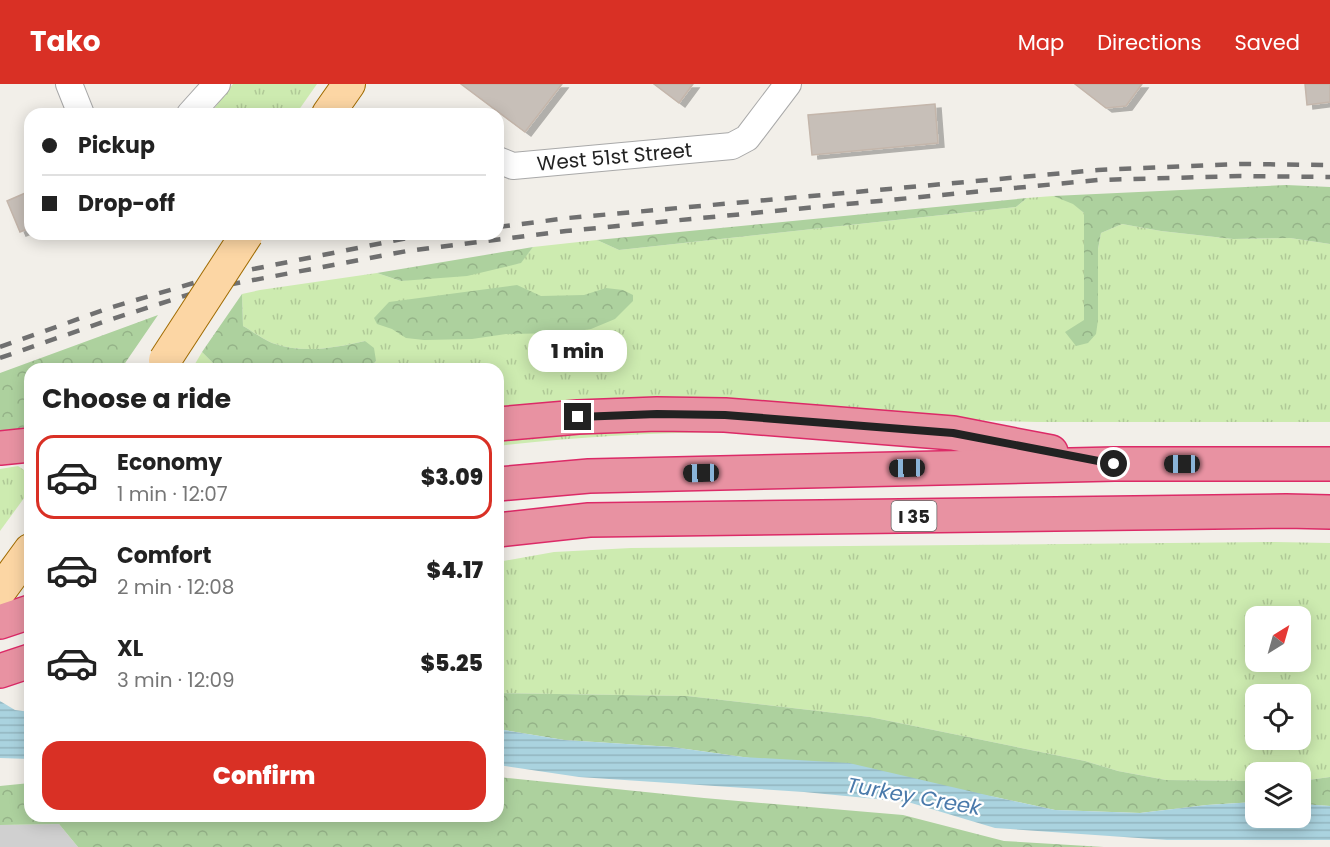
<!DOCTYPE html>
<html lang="en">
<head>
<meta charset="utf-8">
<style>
  :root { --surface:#fff; --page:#f2f2f2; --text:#222; --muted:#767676; --line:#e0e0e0; --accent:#d93025 }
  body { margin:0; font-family:Poppins,sans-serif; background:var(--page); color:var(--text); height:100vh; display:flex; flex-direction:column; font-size:22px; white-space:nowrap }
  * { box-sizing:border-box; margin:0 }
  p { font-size:20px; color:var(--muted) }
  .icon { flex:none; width:33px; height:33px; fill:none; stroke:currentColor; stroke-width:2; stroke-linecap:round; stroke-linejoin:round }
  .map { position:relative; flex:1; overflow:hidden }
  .details { position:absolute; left:24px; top:279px; width:480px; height:459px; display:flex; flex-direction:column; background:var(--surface); border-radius:18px; box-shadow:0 3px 15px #0003 }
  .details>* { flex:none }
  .banner { position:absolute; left:24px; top:24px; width:480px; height:132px; border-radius:18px; box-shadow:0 3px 15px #0003; display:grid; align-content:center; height:132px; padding:0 18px; background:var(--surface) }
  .needle { width:39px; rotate:37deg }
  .fabs { position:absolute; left:1245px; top:522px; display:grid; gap:12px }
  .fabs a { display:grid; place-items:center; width:66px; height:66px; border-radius:12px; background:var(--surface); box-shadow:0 3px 15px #0003; font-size:30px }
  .end { position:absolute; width:27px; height:27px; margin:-14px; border:8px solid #222; background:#fff; box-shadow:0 0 0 3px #fff }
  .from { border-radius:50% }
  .bubble { position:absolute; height:42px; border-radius:18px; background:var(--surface); box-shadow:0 3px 15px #0003; font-size:20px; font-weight:800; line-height:42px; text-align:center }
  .car { position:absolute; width:18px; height:36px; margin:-18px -9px; border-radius:8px; box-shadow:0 0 4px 2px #0007; background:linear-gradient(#222 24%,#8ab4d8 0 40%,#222 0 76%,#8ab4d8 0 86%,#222 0) }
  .banner b { display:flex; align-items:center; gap:21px; height:57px; font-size:22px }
  .banner b+b { border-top:2px solid var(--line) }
  .banner i { width:15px; height:15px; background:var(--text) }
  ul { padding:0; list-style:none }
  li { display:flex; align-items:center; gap:18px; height:84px; margin:0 12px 9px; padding:0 6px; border:3px solid transparent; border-radius:18px }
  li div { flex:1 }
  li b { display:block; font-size:22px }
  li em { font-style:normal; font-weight:800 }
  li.current { border-color:var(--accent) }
  li>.icon { width:54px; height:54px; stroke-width:1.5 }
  h2 { padding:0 18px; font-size:27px; line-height:72px }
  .action { display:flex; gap:12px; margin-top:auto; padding:12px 18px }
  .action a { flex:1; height:69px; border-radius:18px; background:var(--accent); color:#fff; font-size:24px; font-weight:800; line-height:69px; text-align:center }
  header { display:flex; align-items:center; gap:36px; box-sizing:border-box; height:84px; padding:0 30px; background:var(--accent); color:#fff }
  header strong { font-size:28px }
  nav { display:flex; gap:33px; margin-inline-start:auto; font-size:21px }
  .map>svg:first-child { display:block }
  .religious { fill:#d0d0d0 }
  .grass { fill:url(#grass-tufts); fill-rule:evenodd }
  .forest { fill:url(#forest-crowns) }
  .water { fill:url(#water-rules) }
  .building { fill:#c7bfb8; stroke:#c4b6ab; stroke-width:1.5; filter:url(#shadow) }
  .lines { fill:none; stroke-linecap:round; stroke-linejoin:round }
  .minor-casing { stroke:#a9a9a9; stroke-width:28 }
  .major-casing { stroke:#a06b00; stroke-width:34 }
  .highway-casing { stroke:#dc2a67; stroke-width:36 }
  .minor { stroke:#fff; stroke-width:26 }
  .major { stroke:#fcd6a4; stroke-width:32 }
  .highway { stroke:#e892a2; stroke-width:33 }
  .rail { stroke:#707070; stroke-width:4.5; stroke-dasharray:12 12; stroke-linecap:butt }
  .major-bridge-casing { stroke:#a06b00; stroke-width:34; stroke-linecap:butt }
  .major-bridge { stroke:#fcd6a4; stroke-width:32 }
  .route { stroke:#222; stroke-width:8 }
  .labels { text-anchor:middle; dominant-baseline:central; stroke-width:4.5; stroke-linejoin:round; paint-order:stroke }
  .shield { fill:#fff; stroke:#646464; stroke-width:1.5 }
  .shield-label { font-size:18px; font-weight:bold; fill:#222 }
  .street-label { font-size:20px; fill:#222; stroke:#fff }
  .water-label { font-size:21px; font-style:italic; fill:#4a7aab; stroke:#fff }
</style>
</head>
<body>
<header>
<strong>Tako</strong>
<nav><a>Map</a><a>Directions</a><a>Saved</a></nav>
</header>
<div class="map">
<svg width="1330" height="763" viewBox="0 0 1330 763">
  <defs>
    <pattern id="grass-tufts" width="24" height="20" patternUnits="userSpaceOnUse" patternTransform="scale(1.5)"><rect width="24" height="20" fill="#cdebb0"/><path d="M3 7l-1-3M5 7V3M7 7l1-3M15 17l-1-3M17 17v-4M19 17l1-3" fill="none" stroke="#b0c997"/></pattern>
    <pattern id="forest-crowns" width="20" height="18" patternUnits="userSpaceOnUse" patternTransform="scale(1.5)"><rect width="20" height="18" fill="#add19e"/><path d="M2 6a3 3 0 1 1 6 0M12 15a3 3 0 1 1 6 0" fill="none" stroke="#95b388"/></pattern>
    <pattern id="water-rules" width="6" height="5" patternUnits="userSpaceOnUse" patternTransform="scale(1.5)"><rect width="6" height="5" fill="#aad3df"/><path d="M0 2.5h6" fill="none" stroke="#92b5bf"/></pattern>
    <filter id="shadow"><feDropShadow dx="6" dy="4" stdDeviation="0" flood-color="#0004"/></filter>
  </defs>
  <rect width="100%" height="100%" fill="#f2efe9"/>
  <path class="religious" d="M59 740 78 763H0V741Z"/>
  <g class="grass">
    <path d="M233 0H317L296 30H210Z"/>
    <path d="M1053 112 1073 119 1084 129V236H1098V165L1101 149 1122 140 1161 147 1233 155 1290 154 1330 160V338H1037L968 336 498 329V285H369L376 277 365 257C335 264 302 270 272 259 262 255 252 247 243 242L242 210 260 206 377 189 401 197 520 179 533 163 597 156 619 166 1016 123 1027 114Z"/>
    <path d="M202 268 219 285H192Z"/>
    <path d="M619 344 723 348C648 349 573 353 498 362V355Z"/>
    <path d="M18 382 30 390V406L0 447V385Z"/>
    <path d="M1275 458 1330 459V693L1301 697 1300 688H1256L1255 697 1166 696 1118 687 1085 677 870 633 687 612 498 609V478L554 468 631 464ZM1256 532H1300V578H1256ZM1256 610H1300V656H1256Z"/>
  </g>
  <g class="forest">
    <path d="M1286 101 1330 103V160L1290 154 1233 155 1161 147 1122 140 1101 149 1098 165V236L1096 250 1088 259 1076 262 1065 248 1084 236V129L1073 120 1053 112Z"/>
    <path d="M1027 114 1016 123 619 166 597 156Z"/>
    <path d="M533 163 521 179 467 192 401 197 377 189Z"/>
    <path d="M517 201 541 212 584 211 606 204 623 206 633 211V217L615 235 591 245 565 249 506 250 472 255 424 256 406 254 392 245 377 240 374 234 389 218Z"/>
    <path d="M242 210 243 242C252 247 262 255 272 259 302 270 335 264 365 257L374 264 376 277 369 285H219L202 268Z"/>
    <path d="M158 231 121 285H30V342L18 346 0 348V289Z"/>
    <path d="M498 609 687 612 870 633 1085 677 1118 687 1166 696 1255 697V718L1207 721 1140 729 1055 726 995 713 743 673 672 663 564 656 498 645Z"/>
    <path d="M498 693 704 714 903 731 1004 757 1104 763H78L59 740 0 741V702L30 699V732H498Z"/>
    <path d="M1330 693V722L1301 720V697Z"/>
  </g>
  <g class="water">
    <path d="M0 617 15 626 30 628V675L0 674Z"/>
    <path d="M498 645 564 656 672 663 743 673 849 679 995 713 1055 726 1140 729 1207 721 1255 718 1256 734H1300L1301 720 1330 722V756H1167L995 744 908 718 804 708 579 693 498 681Z"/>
  </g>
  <g class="building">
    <path d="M461 0H562L525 48Z"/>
    <path d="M654 0H693L679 19Z"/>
    <path d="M1075 0H1142L1126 22 1106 24Z"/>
    <path d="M1305 0H1330V18L1307 21Z"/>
    <path d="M935 20 938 59 812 71 808 31Z"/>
    <path d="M30 107V144L20 148 7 117Z"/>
  </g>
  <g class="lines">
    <defs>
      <g id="minor">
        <path d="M69 0 81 30"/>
        <path d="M190 30 217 0"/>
        <path id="s1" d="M498 76 513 82 732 62 747 54 788 0"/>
      </g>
      <g id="major">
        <path d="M328 30 349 0"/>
        <path d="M0 507 30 466"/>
      </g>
      <g id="highway">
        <path d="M498 340 578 333 657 330 725 331 953 349 1051 368"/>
        <path d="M0 364 30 361"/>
        <path d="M498 400 589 392 1114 380H1330"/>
        <path d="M498 446 589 436 1286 427 1330 428"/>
        <path d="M0 538 30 528"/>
        <path d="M0 587 30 577"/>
      </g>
    </defs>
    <use href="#minor" class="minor-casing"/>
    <use href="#major" class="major-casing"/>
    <use href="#highway" class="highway-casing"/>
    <use href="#minor" class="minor"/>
    <use href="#major" class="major"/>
    <use href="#highway" class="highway"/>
    <g class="rail">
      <path d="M498 143 568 134 1098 86 1241 80 1330 81"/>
      <path d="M0 263 109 224 214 193 407 154 440 150"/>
      <path d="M0 274 109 236 206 205 407 167 566 147 1098 96 1240 92 1330 93"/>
    </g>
    <defs>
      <path id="major-bridge" d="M165 276 247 150"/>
    </defs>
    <use href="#major-bridge" class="major-bridge-casing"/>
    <use href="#major-bridge" class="major-bridge"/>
  </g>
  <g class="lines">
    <path class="route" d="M578 333 657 330 725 331 953 349 1114 380"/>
  </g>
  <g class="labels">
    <rect class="shield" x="891.5" y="417" width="45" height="30" rx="4.5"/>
    <g class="shield-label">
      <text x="914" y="432">I 35</text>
    </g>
    <g class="street-label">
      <text stroke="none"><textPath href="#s1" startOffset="118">West 51st Street</textPath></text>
    </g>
    <g class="water-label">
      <text transform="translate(914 712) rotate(10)">Turkey Creek</text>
    </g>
  </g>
</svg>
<div class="fabs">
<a><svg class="needle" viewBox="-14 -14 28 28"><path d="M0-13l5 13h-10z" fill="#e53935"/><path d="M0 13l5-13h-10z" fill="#767676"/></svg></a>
<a><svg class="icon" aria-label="locate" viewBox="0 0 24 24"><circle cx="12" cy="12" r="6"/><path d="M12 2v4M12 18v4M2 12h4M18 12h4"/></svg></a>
<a><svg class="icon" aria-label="layers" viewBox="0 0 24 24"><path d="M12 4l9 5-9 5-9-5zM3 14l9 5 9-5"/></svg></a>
</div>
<i class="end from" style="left:1114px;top:380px"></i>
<i class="end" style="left:578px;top:333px"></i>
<div class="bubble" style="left:528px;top:246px;width:99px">1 min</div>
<i class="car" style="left:1182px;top:380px;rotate:270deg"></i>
<i class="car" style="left:907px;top:384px;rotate:269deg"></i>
<i class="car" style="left:701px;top:389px;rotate:269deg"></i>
<div class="banner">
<b><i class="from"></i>Pickup</b>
<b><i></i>Drop-off</b>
</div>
<section class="details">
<h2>Choose a ride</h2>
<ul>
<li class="current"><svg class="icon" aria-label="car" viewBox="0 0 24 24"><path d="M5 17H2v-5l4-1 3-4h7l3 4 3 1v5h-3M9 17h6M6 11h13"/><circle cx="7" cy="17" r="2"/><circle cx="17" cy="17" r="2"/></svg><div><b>Economy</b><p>1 min · 12:07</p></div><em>$3.09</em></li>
<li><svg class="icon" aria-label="car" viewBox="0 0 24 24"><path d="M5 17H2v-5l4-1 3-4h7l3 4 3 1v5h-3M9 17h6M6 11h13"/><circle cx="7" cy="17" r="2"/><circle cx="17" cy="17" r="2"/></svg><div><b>Comfort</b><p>2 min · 12:08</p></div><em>$4.17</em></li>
<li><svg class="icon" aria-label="car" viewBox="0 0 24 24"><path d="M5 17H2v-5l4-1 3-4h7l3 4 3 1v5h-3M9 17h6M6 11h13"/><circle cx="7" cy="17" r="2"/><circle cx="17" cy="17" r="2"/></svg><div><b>XL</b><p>3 min · 12:09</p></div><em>$5.25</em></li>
</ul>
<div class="action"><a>Confirm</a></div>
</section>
</div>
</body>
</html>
